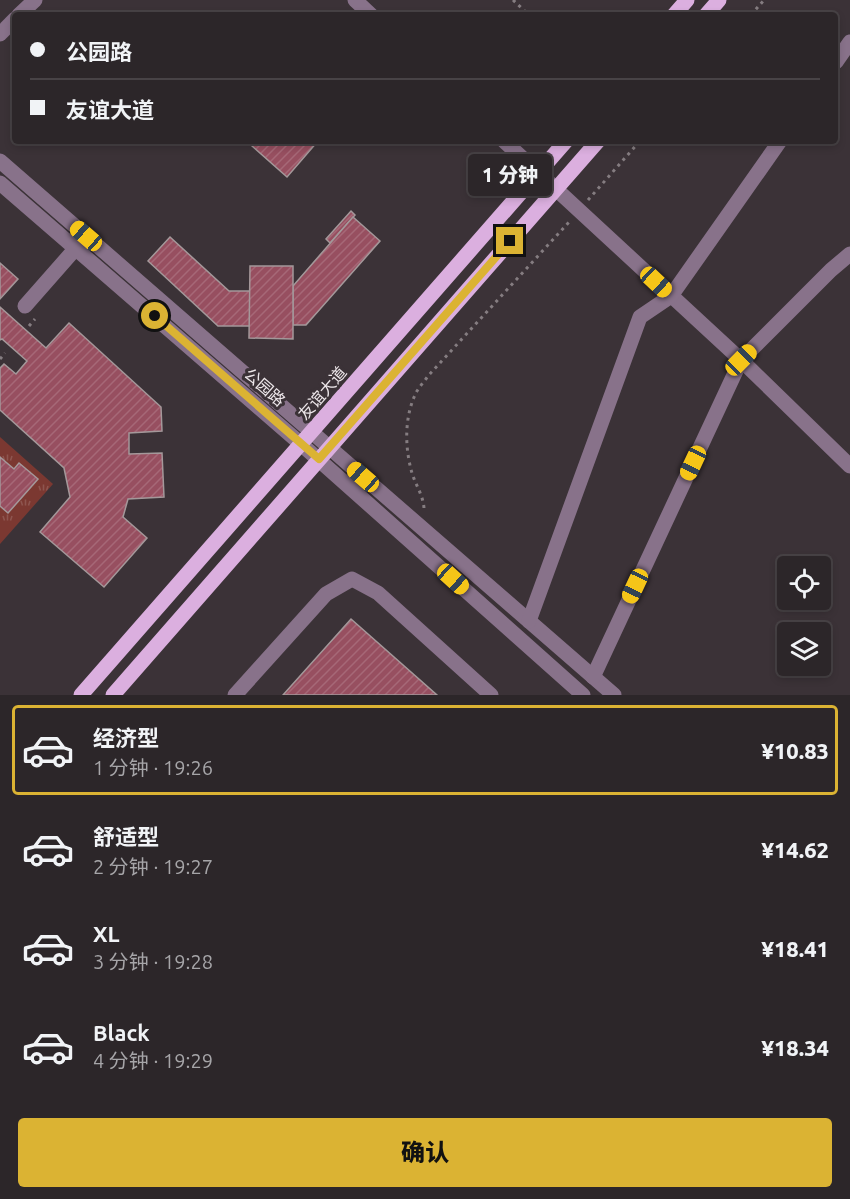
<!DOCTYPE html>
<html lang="zh">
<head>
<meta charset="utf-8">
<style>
  :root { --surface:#2c2629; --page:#342e31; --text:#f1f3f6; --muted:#a6a5a8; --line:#484346; --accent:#dbb333 }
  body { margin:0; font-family:Ubuntu,"Noto Sans SC",sans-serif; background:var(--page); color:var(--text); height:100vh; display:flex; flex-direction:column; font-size:22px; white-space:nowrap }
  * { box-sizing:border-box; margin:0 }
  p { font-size:20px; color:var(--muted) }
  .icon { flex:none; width:33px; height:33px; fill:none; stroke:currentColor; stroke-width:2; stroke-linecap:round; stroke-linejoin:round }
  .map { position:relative; height:695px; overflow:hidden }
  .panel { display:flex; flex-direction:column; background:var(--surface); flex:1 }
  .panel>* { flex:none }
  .hud { position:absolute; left:12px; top:12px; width:826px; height:132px; border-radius:6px; box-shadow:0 3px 9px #0003,0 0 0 2px var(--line); display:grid; align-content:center; height:132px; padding:0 18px; background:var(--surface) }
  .controls { position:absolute; left:777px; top:556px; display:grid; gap:12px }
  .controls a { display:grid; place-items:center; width:54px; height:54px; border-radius:6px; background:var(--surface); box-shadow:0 3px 9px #0003,0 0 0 2px var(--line); font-size:30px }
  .end { position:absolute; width:27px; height:27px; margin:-14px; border:8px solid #dbb333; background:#111; box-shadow:0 0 0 3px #111 }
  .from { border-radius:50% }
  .bubble { position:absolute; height:42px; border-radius:6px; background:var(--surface); box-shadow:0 3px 9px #0003,0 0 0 2px var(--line); font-size:20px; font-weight:800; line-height:42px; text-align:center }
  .car { position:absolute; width:18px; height:36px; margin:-18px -9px; border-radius:8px; box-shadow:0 0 4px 2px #0007; background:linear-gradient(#f5c518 24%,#345 0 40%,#f5c518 0 76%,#345 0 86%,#f5c518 0) }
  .hud b { display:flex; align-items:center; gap:21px; height:57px; font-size:22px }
  .hud b+b { border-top:2px solid var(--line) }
  .hud i { width:15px; height:15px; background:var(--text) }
  ul { padding:10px 0 0; list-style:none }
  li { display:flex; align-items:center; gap:18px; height:90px; margin:0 12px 9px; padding:0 6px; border:3px solid transparent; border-radius:6px }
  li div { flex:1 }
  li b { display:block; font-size:22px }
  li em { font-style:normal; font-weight:800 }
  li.on { border-color:var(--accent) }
  li>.icon { width:54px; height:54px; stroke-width:1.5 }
  .primary-button { display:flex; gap:12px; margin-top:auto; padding:12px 18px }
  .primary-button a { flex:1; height:69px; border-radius:6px; background:var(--accent); color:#111; font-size:24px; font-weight:800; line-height:69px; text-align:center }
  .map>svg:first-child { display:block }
  .grass { fill:url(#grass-tufts) }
  .building { fill:url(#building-hatch); stroke:#a4989a; stroke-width:1.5 }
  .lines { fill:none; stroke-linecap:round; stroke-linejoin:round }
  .path { stroke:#857d81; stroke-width:3; stroke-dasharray:3 4.5; stroke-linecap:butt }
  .minor { stroke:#88728a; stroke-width:15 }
  .major { stroke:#dbafdf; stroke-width:15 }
  .route { stroke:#dbb333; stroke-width:8 }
  .labels { text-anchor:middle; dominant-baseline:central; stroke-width:6; stroke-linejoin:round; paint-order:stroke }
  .street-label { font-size:16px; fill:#eee8eb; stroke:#3b3237 }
</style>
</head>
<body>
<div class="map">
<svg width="850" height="695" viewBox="0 0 850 695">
  <defs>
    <pattern id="grass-tufts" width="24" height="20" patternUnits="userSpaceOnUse" patternTransform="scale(1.5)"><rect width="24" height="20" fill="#7b3831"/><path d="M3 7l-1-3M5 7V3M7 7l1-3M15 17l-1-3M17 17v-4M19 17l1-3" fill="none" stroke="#8e554f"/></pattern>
    <pattern id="building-hatch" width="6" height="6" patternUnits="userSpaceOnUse" patternTransform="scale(1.5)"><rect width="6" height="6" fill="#974f60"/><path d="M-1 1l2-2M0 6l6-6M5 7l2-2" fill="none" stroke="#a66877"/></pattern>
  </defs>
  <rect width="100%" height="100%" fill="#3b3237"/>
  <path class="grass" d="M0 437 53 484 0 544Z"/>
  <g class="building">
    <path d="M256 141H318L287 177 252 146Z"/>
    <path d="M351 211 355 215 330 243 326 239Z"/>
    <path d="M353 217 380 241 306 325H293V286Z"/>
    <path d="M170 237 229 291H250V326H218L148 261Z"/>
    <path d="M0 263 18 279 0 299Z"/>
    <path d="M250 266H293V339L249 338Z"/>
    <path d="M0 307 46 348 69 323 161 407 162 431 129 433V454L162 453 164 497 128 499 123 517 147 538 104 587 40 532 70 497 64 468 0 410V368L4 364 16 374 27 361 2 339 0 340Z"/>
    <path d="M0 457 14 469 19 463 38 479 8 513 0 506Z"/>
    <path d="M351 619 437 695H283Z"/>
  </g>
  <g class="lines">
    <g class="path">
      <path d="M513 0 529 15"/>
      <path d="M751 15 764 0"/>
      <path d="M588 200 640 141"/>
      <path d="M29 326 35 319"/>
      <path d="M0 359 5 353"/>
      <path d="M424 508C423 495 416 486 412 473 405 449 404 419 415 395 418 388 424 382 428 376L570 221"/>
    </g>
    <g class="minor">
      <path d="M355 0 371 15"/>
      <path d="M19 15 35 0"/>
      <path d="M0 34 15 19"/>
      <path d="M836 62 850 42"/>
      <path d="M504 141 741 360 850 466"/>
      <path d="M0 161 614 695"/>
      <path d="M0 183 301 444 583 695"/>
      <path d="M25 306 76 248"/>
      <path d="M529 621 640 317 671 296 780 141"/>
      <path d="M593 677 741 360 831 270 850 254"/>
      <path d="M235 695 326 594 352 579 378 593 491 695"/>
    </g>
    <g class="major">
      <path d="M674 15 687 0"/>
      <path d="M706 15 719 0"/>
      <path d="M81 695 566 141"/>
      <path d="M113 695 598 141"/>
    </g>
  </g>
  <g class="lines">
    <path class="route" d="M155 316 319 459 510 241"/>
  </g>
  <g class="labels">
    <g class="street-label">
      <text transform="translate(265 387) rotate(41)">公园路</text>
      <text transform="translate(322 393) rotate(-49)">友谊大道</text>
    </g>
  </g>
</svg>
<div class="controls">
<a><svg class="icon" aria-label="locate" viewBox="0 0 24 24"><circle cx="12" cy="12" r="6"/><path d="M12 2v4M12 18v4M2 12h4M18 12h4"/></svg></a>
<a><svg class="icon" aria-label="layers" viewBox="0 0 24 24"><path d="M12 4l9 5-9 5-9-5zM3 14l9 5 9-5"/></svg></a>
</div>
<i class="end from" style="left:155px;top:316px"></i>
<i class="end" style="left:510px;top:241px"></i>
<div class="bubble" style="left:468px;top:154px;width:84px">1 分钟</div>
<i class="car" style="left:86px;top:236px;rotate:311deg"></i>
<i class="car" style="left:656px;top:282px;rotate:133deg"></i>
<i class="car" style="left:741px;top:360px;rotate:45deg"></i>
<i class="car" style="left:693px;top:463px;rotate:205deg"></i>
<i class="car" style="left:363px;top:477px;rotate:311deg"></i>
<i class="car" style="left:453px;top:579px;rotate:132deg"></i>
<i class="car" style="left:635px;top:586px;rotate:205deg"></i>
<div class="hud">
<b><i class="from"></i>公园路</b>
<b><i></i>友谊大道</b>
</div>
</div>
<section class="panel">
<ul>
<li class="on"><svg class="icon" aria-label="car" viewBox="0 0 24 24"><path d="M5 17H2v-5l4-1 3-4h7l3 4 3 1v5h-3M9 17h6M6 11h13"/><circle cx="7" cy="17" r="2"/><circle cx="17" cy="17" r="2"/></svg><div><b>经济型</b><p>1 分钟 · 19:26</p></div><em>¥10.83</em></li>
<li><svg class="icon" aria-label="car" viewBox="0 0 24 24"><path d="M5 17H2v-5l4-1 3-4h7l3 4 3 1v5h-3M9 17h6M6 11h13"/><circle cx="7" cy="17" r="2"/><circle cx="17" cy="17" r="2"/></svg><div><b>舒适型</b><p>2 分钟 · 19:27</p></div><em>¥14.62</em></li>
<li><svg class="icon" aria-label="car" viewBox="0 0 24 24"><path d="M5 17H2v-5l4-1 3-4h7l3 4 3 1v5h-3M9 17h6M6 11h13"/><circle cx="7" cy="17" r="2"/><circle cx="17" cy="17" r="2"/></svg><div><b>XL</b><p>3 分钟 · 19:28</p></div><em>¥18.41</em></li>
<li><svg class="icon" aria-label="car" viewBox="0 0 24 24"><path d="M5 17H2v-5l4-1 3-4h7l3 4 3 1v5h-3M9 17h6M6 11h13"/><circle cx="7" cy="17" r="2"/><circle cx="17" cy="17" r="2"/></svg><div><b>Black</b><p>4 分钟 · 19:29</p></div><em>¥18.34</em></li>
</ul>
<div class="primary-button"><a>确认</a></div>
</section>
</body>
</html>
